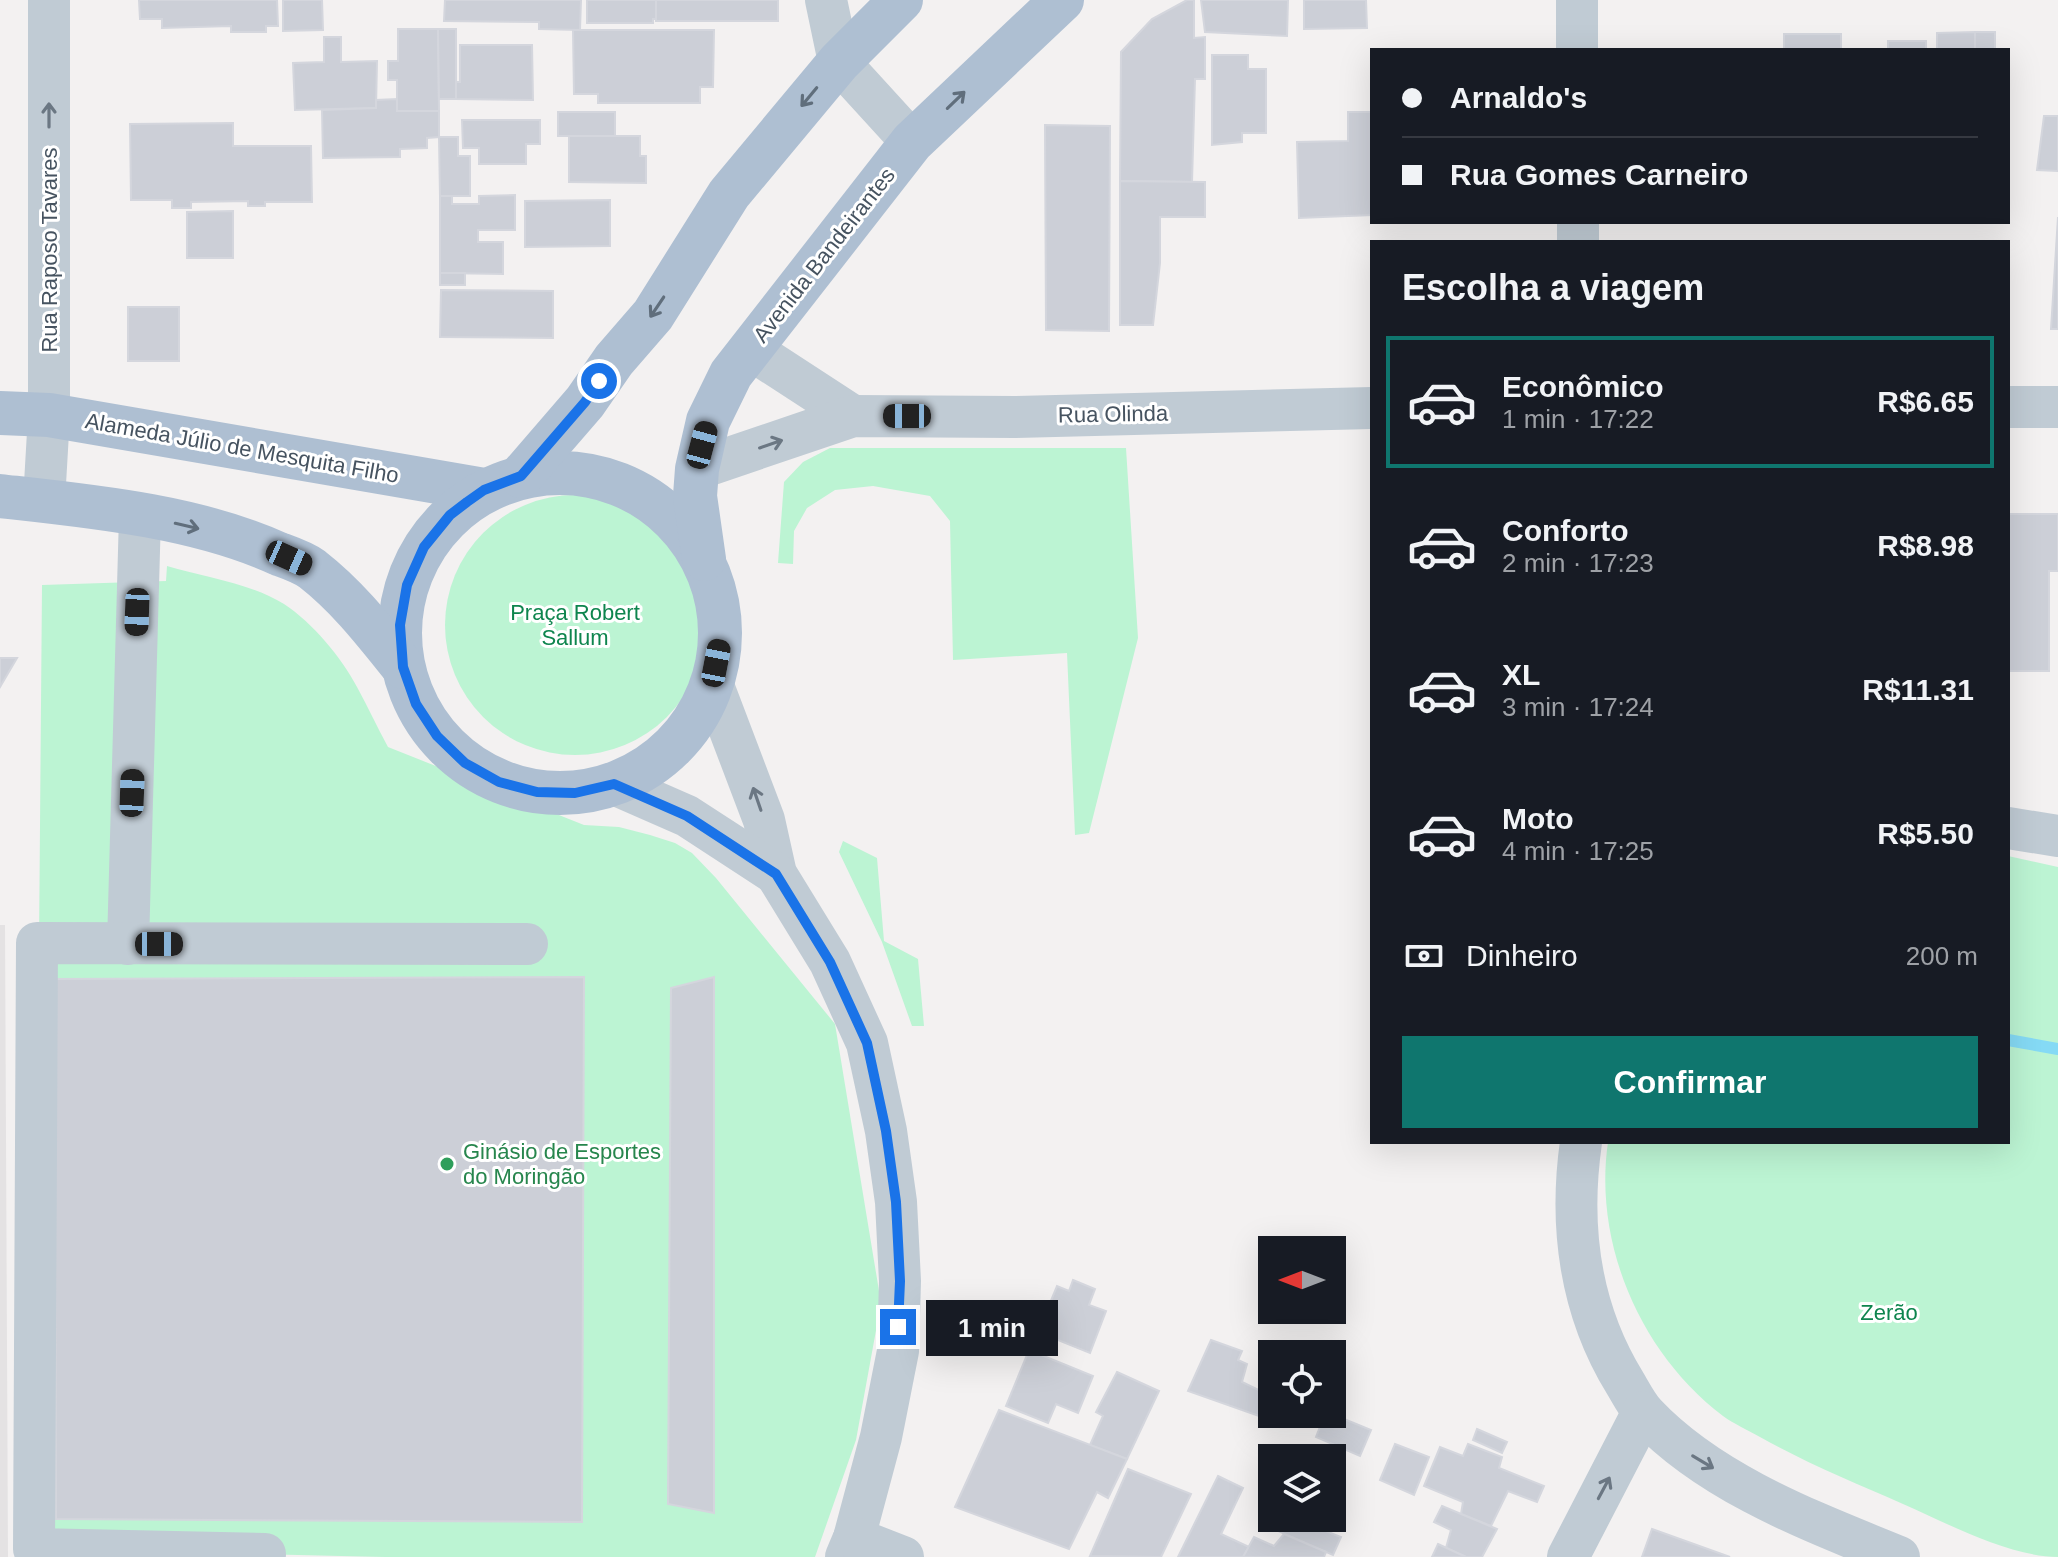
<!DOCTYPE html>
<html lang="pt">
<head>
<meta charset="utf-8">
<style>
  :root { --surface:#171b24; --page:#20242c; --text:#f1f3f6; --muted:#9ea1a6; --line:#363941; --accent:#0f766e }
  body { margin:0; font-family:Helvetica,sans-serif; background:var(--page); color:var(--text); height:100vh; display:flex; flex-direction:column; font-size:30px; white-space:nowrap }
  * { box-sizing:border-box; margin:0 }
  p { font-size:26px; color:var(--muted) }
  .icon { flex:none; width:44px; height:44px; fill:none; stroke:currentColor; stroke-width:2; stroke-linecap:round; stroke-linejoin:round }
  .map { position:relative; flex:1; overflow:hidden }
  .details { position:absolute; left:1370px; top:240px; width:640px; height:904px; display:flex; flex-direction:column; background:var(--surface); border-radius:0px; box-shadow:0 8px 32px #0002 }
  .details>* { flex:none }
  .guide { position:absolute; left:1370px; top:48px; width:640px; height:176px; border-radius:0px; box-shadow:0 8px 32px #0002; display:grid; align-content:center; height:176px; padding:0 32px; background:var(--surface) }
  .needle { width:52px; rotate:270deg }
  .fabs { position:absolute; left:1258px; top:1236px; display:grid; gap:16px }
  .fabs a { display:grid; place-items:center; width:88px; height:88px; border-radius:0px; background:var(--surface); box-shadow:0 8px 32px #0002; font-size:40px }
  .end { position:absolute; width:36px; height:36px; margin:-18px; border:10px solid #1a73e8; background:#fff; box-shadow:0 0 0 4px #fff }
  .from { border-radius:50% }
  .bubble { position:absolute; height:56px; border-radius:0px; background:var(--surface); box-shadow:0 8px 32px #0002; font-size:26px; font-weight:600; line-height:56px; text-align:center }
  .car { position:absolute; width:24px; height:48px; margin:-24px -12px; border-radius:10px; box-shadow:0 0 6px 2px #0007; background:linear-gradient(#222 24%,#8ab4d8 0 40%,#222 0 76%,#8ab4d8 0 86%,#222 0) }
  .guide b { display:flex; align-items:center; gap:28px; height:76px; font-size:30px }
  .guide b+b { border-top:2px solid var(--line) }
  .guide i { width:20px; height:20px; background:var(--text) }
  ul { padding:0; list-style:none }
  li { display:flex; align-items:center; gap:24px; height:132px; margin:0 16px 12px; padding:0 16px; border:4px solid transparent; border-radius:0px }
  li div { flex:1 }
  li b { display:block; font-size:30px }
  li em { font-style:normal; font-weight:600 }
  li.selected { border-color:var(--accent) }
  li>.icon { width:72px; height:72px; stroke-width:1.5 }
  h2 { padding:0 32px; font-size:36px; line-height:96px }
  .pay { display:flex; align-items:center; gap:20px; height:88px; padding:0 32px; font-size:30px }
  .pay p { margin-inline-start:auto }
  .action { display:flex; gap:16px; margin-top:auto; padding:16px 32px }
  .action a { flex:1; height:92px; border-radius:0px; background:var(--accent); color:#fff; font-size:32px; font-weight:600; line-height:92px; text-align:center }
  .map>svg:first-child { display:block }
  .education { fill:#e4e2e3 }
  .green { fill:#bcf4d3 }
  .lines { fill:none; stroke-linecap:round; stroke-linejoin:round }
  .stream { stroke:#85daf5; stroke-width:12 }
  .building { fill:#cccfd7; stroke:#d4d6dd; stroke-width:2 }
  .minor { stroke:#c0cbd4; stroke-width:42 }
  .major { stroke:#aebfd2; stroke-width:44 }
  .oneway { stroke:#606e7c }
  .oneway2 { stroke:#6b7783 }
  .route { stroke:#1a73e8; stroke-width:10 }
  .leisure-dot { fill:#2e9e5b; stroke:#fff; stroke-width:3 }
  .labels { text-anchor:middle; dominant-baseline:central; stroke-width:6; stroke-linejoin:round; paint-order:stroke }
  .street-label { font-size:22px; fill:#465360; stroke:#fff }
  .park-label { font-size:22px; fill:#0e854e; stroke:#fff }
  .leisure-label { font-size:22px; fill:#27864d; stroke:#fff; text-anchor:start }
</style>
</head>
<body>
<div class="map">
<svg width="2058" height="1557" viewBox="0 0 2058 1557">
  <rect width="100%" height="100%" fill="#f3f1f1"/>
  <path class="education" d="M0 925H5L8 1557H0Z"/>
  <g class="green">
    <path d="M830 448H1126L1138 638 1089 833 1075 835 1067 653 953 660 950 521 930 496 873 486 835 490 807 508 794 531 793 564 778 563 784 482 803 462Z"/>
    <circle cx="575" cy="625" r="130"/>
    <path d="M167 566C204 577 250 583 284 604 313 623 341 657 357 687 368 707 377 727 388 747L584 825 619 827 650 835 675 843 692 853 716 878 835 1024 881 1303 856 1440 815 1557H385L34 1549 42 585 166 581Z"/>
    <path d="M843 841 877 858 884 941 918 959 924 1026H912L882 942 839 852Z"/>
    <path d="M2008 856 2058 867V1557C2011 1557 1948 1524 1903 1504 1855 1483 1806 1463 1760 1437 1748 1430 1734 1424 1723 1416 1641 1354 1593 1244 1608 1142H2008Z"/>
  </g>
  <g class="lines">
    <path class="stream" d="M2008 1040 2058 1049"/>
  </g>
  <g class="building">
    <path d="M139 0H277L278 26H266V32H231V26L162 28V19H140Z"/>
    <path d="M283 0H322L323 30 283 31Z"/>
    <path d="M445 0H581L580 30 539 29V22L444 21Z"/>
    <path d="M587 0H656V19H653V23H587Z"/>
    <rect x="656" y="0" width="122" height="21"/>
    <path d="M1187 0H1194V38L1205 37V79H1195L1192 182 1120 181 1121 52 1152 19Z"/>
    <path d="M1201 0H1288L1287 36 1205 32Z"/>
    <path d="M1304 0H1366L1367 28 1304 29Z"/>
    <path d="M398 29H438L439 111H397V80H388V61H398Z"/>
    <path d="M438 29H456V99H439Z"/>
    <path d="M573 30H714L713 87H700V103H598V94H574Z"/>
    <path d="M1975 32V50H1937V33Z"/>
    <rect x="1975" y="32" width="20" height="18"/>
    <rect x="1784" y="34" width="57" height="16"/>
    <path d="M324 37H341V62L377 61 376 108 295 110 293 63 324 62Z"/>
    <rect x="1888" y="41" width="38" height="9"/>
    <path d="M460 45H532L533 100 456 99V82H460Z"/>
    <path d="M1212 55H1248V69H1266V133H1242V142L1212 145Z"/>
    <path d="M397 99V111H439V137L427 138V148L400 149V157L323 158 322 110 376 108V100Z"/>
    <rect x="558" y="112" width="57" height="24"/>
    <path d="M1348 112H1372V215L1299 218 1297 142 1348 141Z"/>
    <path d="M2044 116H2058V171L2037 170Z"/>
    <path d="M462 120H540V144H526V164H479V148H463Z"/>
    <path d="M233 123V146H311L312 202H265V206H248V201L191 202V208H172V200H131L130 124Z"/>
    <path d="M1045 125 1110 126 1109 331 1046 330Z"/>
    <path d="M569 136H640V156H646V183L569 182Z"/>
    <path d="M439 137H458V156H470V196H440Z"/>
    <path d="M1120 181 1205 182V217H1160V263L1153 325H1120Z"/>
    <path d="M515 195V230H478V242H503V274L440 273V196H452V204H479V196Z"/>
    <path d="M610 200V246L525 247V201Z"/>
    <path d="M233 211V258H187V212Z"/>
    <path d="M2058 217V329H2051Z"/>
    <rect x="440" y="273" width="25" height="12"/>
    <path d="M441 290 553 291V338L440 337Z"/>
    <rect x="128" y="307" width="51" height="54"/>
    <path d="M2008 514H2058V571H2049V671H2008Z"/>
    <path d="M0 658H17L0 687Z"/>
    <path d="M584 977 582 1522 56 1519 54 979Z"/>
    <path d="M714 977V1513L668 1504 671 988Z"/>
    <path d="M1073 1280 1095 1289 1089 1305 1106 1311 1090 1353 1038 1332 1057 1286 1069 1291Z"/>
    <path d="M1211 1340 1242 1351 1238 1360 1247 1364 1242 1382 1269 1395 1259 1416 1188 1391Z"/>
    <path d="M1029 1350 1093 1376 1078 1413 1056 1404 1048 1423 1006 1406Z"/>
    <path d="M1117 1372 1159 1391 1127 1459 1090 1445 1103 1416 1096 1412Z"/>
    <path d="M999 1410 1127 1459 1108 1498 1097 1492 1069 1549 955 1507Z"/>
    <path d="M1325 1414H1332L1371 1430 1360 1456 1316 1437Z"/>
    <path d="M1477 1429 1507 1442 1502 1453 1473 1440Z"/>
    <path d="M1395 1444 1429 1457 1414 1495 1380 1480Z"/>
    <path d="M1468 1444 1502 1457 1499 1468 1544 1486 1537 1502 1508 1491 1491 1526 1461 1514 1463 1502 1424 1486 1440 1447 1463 1456Z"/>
    <path d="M1128 1469 1191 1494 1161 1557 1090 1556Z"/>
    <path d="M1218 1476 1243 1488 1221 1534 1249 1547 1243 1557H1178Z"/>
    <path d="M1442 1506 1497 1529 1482 1557H1466L1446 1548 1451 1530 1434 1522Z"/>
    <path d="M1271 1509 1272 1518H1293L1341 1537 1333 1555 1262 1524Z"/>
    <path d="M1652 1529 1730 1557H1642Z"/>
    <path d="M1284 1534 1326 1552 1324 1557H1243L1254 1537 1274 1546Z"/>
    <path d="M1438 1544 1466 1557H1432Z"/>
  </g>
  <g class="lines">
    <g class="minor">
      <path d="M826 0 839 62 912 142"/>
      <path d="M1577 0V50"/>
      <path d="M1578 222V242"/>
      <path d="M750 349 853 416"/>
      <path d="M2008 407H2058"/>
      <path d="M697 469 853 416 1015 417 1372 408"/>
      <path d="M44 501 49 415V0"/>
      <path d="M712 683 764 820 776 874 830 962 867 1043 886 1131 896 1202 900 1281 898 1351 881 1437 854 1538 846 1557"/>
      <path d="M614 784 687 816 776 874"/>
      <path d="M2008 828 2058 836"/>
      <path d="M128 944 140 515"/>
      <path d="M1581 1142C1569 1226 1580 1310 1625 1383 1631 1393 1637 1405 1645 1414 1711 1484 1811 1521 1899 1557"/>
      <path d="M854 1538 903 1557"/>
      <path d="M265 1554 34 1549 37 943 527 944"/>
      <path d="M1568 1557 1643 1412"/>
    </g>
    <g class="major">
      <path d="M0 413 49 415 484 490"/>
      <circle cx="560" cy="633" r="160"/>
      <path d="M521 476 585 402 614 360 653 315 729 194 839 62 901 0"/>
      <path d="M0 496C90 506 196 516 279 554 290 558 302 562 312 569 348 597 374 631 403 667"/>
      <path d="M704 559 695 496 697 469 708 421 731 374 912 142 1062 0"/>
    </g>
  </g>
  <defs><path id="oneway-shaft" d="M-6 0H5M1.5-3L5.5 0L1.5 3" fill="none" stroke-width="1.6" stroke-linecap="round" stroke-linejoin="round" transform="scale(2)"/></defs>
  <g class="oneway">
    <use href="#oneway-shaft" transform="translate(809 97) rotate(130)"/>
    <use href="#oneway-shaft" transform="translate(956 100) rotate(-44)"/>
    <use href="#oneway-shaft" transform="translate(657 307) rotate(124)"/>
    <use href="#oneway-shaft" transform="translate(187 526) rotate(13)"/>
  </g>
  <g class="oneway2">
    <use href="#oneway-shaft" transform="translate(49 115) rotate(-90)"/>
    <use href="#oneway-shaft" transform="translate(771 444) rotate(-19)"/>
    <use href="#oneway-shaft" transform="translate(757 799) rotate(-109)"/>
    <use href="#oneway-shaft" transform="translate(1703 1462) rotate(31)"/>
    <use href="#oneway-shaft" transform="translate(1604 1488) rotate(-62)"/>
  </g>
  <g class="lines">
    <path class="route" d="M599 381 585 402 521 476 484 490 467 502 450 515 424 547 407 585 400 625 403 667 416 704 437 736 465 763 499 782 537 792 575 793 614 784 687 816 776 874 830 962 867 1043 886 1131 896 1202 900 1281 898 1327"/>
  </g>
  <circle class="leisure-dot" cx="447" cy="1164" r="8"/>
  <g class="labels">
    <g class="street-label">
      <text transform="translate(49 250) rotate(-90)">Rua Raposo Tavares</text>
      <text transform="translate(824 255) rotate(-52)">Avenida Bandeirantes</text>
      <text transform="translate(1113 414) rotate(-1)">Rua Olinda</text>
      <text transform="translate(242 448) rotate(10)">Alameda Júlio de Mesquita Filho</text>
    </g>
    <g class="park-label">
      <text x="575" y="612">Praça Robert<tspan x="575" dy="25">Sallum</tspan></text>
      <text x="1889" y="1312">Zerão</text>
    </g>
    <g class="leisure-label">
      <text x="463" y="1151">Ginásio de Esportes<tspan x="463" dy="25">do Moringão</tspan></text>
    </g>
  </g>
</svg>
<div class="fabs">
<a><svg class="needle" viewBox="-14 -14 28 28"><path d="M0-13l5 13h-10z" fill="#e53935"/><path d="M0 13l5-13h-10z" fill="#9ea1a6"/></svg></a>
<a><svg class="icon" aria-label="locate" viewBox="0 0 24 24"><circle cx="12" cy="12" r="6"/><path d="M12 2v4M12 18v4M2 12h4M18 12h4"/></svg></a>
<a><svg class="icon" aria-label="layers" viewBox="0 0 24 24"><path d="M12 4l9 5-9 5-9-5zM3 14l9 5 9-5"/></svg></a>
</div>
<i class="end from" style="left:599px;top:381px"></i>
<i class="end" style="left:898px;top:1327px"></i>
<div class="bubble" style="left:926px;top:1300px;width:132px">1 min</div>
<i class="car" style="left:907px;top:416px;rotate:270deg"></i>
<i class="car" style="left:702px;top:445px;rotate:15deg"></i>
<i class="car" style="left:289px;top:558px;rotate:114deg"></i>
<i class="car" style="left:137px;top:612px;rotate:182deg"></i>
<i class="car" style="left:716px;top:663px;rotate:11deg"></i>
<i class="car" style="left:132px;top:793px;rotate:2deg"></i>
<i class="car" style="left:159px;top:944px;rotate:90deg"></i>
<div class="guide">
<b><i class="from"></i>Arnaldo's</b>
<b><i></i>Rua Gomes Carneiro</b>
</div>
<section class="details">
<h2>Escolha a viagem</h2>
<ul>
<li class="selected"><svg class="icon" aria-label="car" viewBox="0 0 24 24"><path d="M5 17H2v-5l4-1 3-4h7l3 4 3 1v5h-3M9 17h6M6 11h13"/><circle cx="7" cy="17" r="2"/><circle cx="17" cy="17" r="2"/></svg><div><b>Econômico</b><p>1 min · 17:22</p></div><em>R$6.65</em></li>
<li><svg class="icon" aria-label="car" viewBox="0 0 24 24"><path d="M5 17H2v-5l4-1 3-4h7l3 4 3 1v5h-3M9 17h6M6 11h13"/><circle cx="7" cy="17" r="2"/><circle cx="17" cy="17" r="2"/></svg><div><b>Conforto</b><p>2 min · 17:23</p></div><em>R$8.98</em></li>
<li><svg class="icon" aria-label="car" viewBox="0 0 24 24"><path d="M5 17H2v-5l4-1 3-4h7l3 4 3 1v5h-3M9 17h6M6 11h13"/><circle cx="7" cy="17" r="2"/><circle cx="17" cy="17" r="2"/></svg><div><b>XL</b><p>3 min · 17:24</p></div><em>R$11.31</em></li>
<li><svg class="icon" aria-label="car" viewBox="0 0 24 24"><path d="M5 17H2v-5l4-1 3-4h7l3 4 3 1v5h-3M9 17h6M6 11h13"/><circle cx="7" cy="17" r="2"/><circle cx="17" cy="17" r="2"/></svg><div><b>Moto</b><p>4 min · 17:25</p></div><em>R$5.50</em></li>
</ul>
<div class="pay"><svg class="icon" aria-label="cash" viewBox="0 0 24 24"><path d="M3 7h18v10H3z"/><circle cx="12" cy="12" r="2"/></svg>Dinheiro<p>200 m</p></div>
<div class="action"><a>Confirmar</a></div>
</section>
</div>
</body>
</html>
